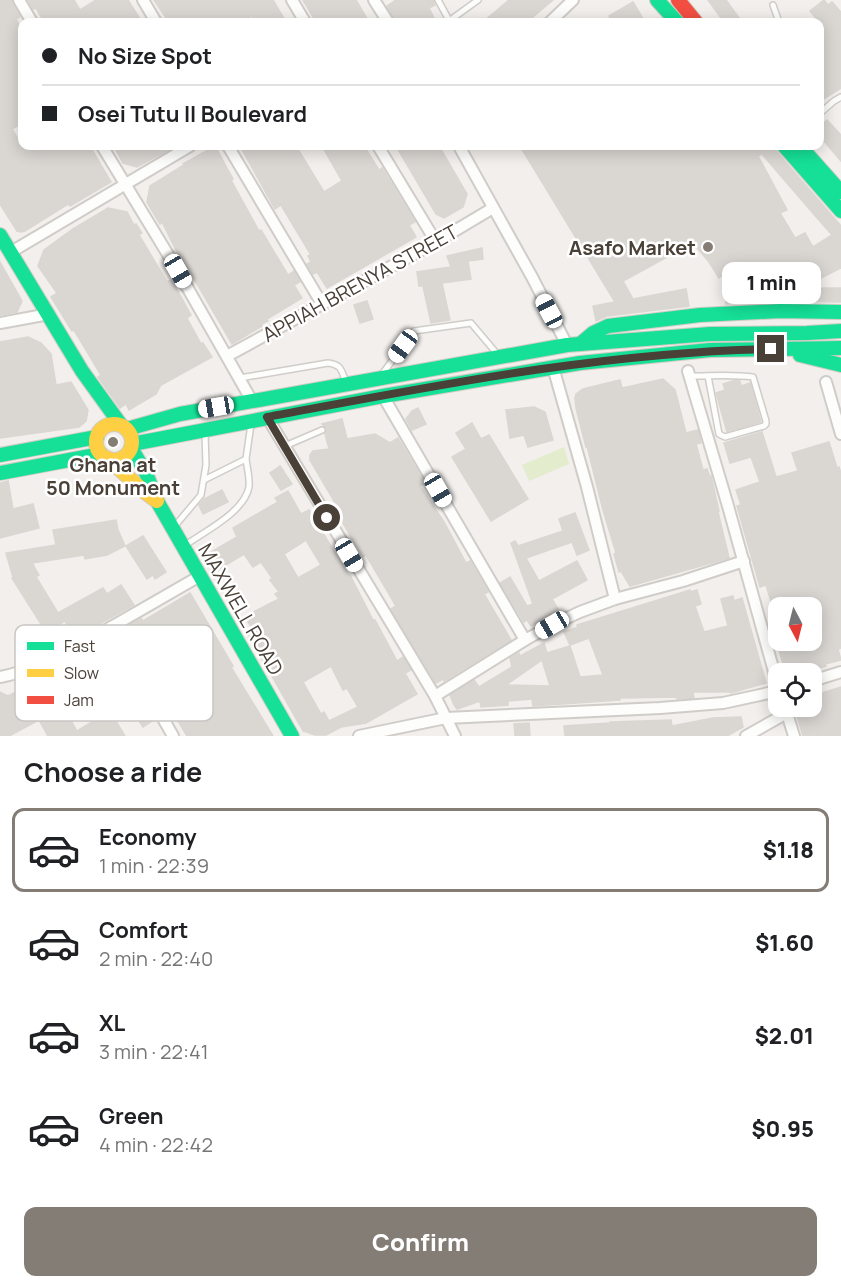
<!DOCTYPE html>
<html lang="en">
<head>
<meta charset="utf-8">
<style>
  :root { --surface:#fff; --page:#f2f2f2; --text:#202124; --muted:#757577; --line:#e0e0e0; --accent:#847d76 }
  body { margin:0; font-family:Manrope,sans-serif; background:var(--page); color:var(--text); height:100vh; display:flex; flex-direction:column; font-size:22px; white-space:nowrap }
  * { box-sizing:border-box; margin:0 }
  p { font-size:20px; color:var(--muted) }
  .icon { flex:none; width:33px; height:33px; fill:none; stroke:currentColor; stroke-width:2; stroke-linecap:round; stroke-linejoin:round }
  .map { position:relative; height:736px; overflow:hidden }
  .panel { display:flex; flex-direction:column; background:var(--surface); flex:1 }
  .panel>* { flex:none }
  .hud { position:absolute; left:18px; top:18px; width:806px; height:132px; border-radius:12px; box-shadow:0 3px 15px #0003; display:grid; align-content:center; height:132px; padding:0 24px; background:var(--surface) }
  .needle { width:39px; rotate:173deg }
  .controls { position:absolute; left:768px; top:597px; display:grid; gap:12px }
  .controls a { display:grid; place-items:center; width:54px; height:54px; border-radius:12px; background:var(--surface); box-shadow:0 3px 15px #0003; font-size:30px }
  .end { position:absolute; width:27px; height:27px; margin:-14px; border:8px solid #494037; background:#fff; box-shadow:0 0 0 3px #fff }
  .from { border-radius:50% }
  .bubble { position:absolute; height:42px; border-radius:12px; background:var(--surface); box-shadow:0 3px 15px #0003; font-size:20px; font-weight:800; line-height:42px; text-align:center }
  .car { position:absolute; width:18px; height:36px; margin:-18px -9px; border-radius:8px; box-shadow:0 0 4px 2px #0007; background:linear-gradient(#fff 24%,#345 0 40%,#fff 0 76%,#345 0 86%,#fff 0) }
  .hud b { display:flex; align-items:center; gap:21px; height:57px; font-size:22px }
  .hud b+b { border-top:2px solid var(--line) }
  .hud i { width:15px; height:15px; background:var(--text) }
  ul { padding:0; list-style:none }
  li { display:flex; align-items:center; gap:18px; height:84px; margin:0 12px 9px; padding:0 12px; border:3px solid transparent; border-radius:12px }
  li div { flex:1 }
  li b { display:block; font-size:22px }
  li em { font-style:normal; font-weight:800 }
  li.selected { border-color:var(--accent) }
  li>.icon { width:54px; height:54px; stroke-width:1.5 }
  h2 { padding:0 24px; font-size:27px; line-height:72px }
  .button { display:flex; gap:12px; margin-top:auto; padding:12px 24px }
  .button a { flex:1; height:69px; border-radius:12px; background:var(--accent); color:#fff; font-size:24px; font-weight:800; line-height:69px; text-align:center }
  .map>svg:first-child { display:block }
  .green { fill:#e3eccc }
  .building { fill:#dad7d3; stroke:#dad6d2; stroke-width:1.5; fill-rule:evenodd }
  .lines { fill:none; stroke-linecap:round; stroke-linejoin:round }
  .lane-casing { stroke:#d0cdc9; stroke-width:8 }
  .street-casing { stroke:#d0cdc9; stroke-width:14 }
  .fast-casing { stroke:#d2ccc2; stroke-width:16 }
  .slow-casing { stroke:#d2ccc2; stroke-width:16 }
  .jam-casing { stroke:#d2ccc2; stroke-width:16 }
  .lane { stroke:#fdfdfc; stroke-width:5 }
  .street { stroke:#fdfdfc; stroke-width:10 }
  .fast { stroke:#16e098; stroke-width:14 }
  .slow { stroke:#ffcf43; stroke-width:14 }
  .jam { stroke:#f24e42; stroke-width:14 }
  .route { stroke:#494037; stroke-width:8 }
  .poi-dot { fill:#847d76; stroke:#fff; stroke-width:2 }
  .labels { text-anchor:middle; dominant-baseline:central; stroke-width:5; stroke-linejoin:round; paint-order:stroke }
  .poi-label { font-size:20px; font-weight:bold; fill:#494037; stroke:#fff; text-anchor:end }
  .street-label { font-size:20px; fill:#494037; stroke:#fff }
  .key { fill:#fff; stroke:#c8c6c3; stroke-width:1.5 }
  .key-label { font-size:16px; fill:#494037 }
</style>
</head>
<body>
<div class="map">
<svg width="841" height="736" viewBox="0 0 841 736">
  <rect width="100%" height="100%" fill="#f2efec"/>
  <path class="green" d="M564 447 569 464 529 481 522 465Z"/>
  <g class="building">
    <path d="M0 0H12L20 17 16 19 22 30V123L12 129 22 146H90L111 182 70 206 68 204 25 231 21 232 17 231 0 204Z"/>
    <path d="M28 0H74L80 10 96 0H128L142 22H44L36 8 33 9Z"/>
    <path d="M154 0H273L286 22H256L252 16 240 22H169Z"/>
    <path d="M303 0H356L369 22H316Z"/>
    <path d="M396 0H433L435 5 429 8 436 22H396L387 6Z"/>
    <path d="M509 0H553L527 22H483Z"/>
    <path d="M708 0H726L742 22H724Z"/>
    <path d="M824 0 828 5 832 2 841 12V88L819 102V22L810 11Z"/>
    <path d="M633 2 645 22H613L609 16Z"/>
    <path d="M827 120 841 135V161L824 141 819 146V127Z"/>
    <path d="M114 146H176L137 167 123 163Z"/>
    <path d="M215 146 233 179 231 180 259 231 261 230 288 275 294 271 300 282 294 285 302 298 267 319 268 321 262 324V326L232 344 185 263 183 264 162 222 160 224 147 202 150 186 184 165 183 164Z"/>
    <path d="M240 146H296L324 192 342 181 322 146H364L379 170 382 168 415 222 409 225 416 237 327 288 317 272 313 274 307 264 311 262 308 256 311 255 281 205 275 209Z"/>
    <path d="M396 146H439L467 194 463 207 444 218 436 214Z"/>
    <path d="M520 146H774H772L777 152 841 226V268L821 278 812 264 785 281 775 265 736 289 841 288V302L780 301 726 304 725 274 719 278 709 262 693 243 623 281 633 299 686 289 689 306 607 316 596 321 593 306 615 302ZM762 154 818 219 832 235 813 247 805 233 795 238 780 213 787 210 758 156Z"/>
    <path d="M108 208 127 212 134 225 136 224 142 233 139 235 167 282 171 280 180 295 191 315 187 318 201 344 203 343 212 357 161 385 156 394 129 410 126 404 120 408 98 377 101 375 74 330 72 331 51 297 57 293 38 266 44 250 73 229Z"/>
    <path d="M482 248 483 259 468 261 471 279 442 283 450 320 431 323 423 286H419L417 272 451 267 447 256Z"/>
    <path d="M0 262 22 301 17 312 0 315Z"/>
    <path d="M367 301 373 319 360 323 354 305Z"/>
    <path d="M28 337 41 343 51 354 56 385 71 382 88 410 86 421 79 427 0 438V342Z"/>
    <path d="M663 379 675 390 686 433 698 430 701 443 696 444 703 470 707 469 710 477 711 476 719 511 718 512 729 558 630 586 621 571 619 572 614 554 616 553 603 510 587 446 586 447 576 408 575 398 576 394 583 389 620 380 622 388Z"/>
    <path d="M736 380 740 381 741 386 750 383 761 422 727 432 716 393 725 390 723 384Z"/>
    <path d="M534 407 545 412 553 440 528 447 524 435 510 438 506 410Z"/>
    <path d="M418 408 426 424 412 430 406 419 412 411Z"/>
    <path d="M342 419 347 439 375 434 390 443 398 438 423 480 421 481 423 484 420 486 444 522 466 563 470 561 484 585 488 592 484 594 511 640 444 681 443 679 436 683 391 609 396 606 366 555 363 557 334 508 337 506 310 460V455L313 451 329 449 325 434 327 429 322 424Z"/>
    <path d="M472 423 481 439 489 435 528 499 491 521 452 457 466 449 456 433Z"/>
    <path d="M762 432 776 477 798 471 792 453 829 442 837 468 839 467 841 473V648L838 649 841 660 825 664 826 666 802 674H786L776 640H812V608H773L766 585 760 587 737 506 741 505 736 490 760 482 751 457 730 463 724 443Z"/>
    <path d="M280 466 292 484 281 490 270 473Z"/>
    <path d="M8 481 13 509 33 504 39 528 0 538V483Z"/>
    <path d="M222 490 228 502 203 514 199 505 204 499Z"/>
    <path d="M288 491 301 514 309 510 349 576 350 575 373 620H375L397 661 403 657 411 670 405 673 417 694 366 723 341 727 326 735H315L303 731 248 634 253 631 245 616 279 599 275 594 279 592 270 580 272 578 261 562 253 567 244 554 216 571 206 555 237 537 233 528 278 502 275 498ZM306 540 321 565 298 578 284 554ZM331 666 343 690 347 688 358 707 329 721 324 712 321 714 303 682Z"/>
    <path d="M575 513 589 550 577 555 572 542 526 558 539 581 577 561 587 580 552 599 558 609 531 626 527 620 524 622 500 583 510 577 527 606 533 604 511 543 515 541 518 546 563 531 559 519Z"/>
    <path d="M116 520 118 530 125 546 107 555 85 559 84 555 32 563 39 575 36 577 58 613 103 588 107 594 121 585 134 605 74 638 65 621 46 632 12 578 13 577 6 553 56 545 53 530Z"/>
    <path d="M143 536 166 572 155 579 153 575 147 579 126 546Z"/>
    <path d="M690 590V592L697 590 701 604 695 606 704 632 728 626 721 599 733 596 734 601 742 598 766 683 731 693 730 692H693L694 698 677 699V697L620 698V700L533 706 532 699 508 701V705L481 707 480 701 457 709 454 705 450 695 474 680 479 687 512 667 510 658 519 653 520 656 544 643 547 653 570 646 580 677 603 675 589 638 570 645 564 632 578 627 577 625ZM542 660 550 686 506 685Z"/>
    <path d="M190 593 233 666 231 667 273 736H187L171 709 167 711 146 674 149 673 123 629 141 618 143 621Z"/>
    <path d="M78 660 89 677 86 678 89 683 77 689 72 681 54 691 77 731 110 711 125 736H48L39 720 9 736H0V692L8 696Z"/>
    <path d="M841 687V736H803L794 706H812V696Z"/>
    <path d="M146 704 155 719 143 727 133 712Z"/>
    <path d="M741 717 743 727 727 736H565L564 726 610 723V722L671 720 672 726 713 718Z"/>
    <path d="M529 723 530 736H515L514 724Z"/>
  </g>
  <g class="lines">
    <defs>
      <g id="lane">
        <path d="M438 0 450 22"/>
        <path d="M773 5 779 22"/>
        <path d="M449 21 478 0"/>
        <path d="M819 114 834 101 841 97"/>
        <path d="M383 373 414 331 471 323 498 355"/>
        <path d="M690 376C710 376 733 374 753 377L766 421V424L764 426 725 437 719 434 708 376"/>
        <path d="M240 378 328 363C342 365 341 370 346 382"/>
        <path d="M285 446 322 430"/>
        <path d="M204 480 246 459 251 424"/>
        <path d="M174 527 201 495 206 465 205 433"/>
        <path d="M184 546C203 532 244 513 249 487 250 479 247 467 246 459"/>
      </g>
      <g id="street">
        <path d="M19 0 32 22"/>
        <path d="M143 0 156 22"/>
        <path d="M292 0 305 22"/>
        <path d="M374 0 388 22"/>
        <path d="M550 22 573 0"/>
        <path d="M102 146 178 271 252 401"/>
        <path d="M228 146 322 304"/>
        <path d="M378 146 436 242"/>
        <path d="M459 146 532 277 567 345"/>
        <path d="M11 252 190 146"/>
        <path d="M0 323 49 314"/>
        <path d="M227 356 436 242 493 208"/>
        <path d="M553 367 587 487 615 599"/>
        <path d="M688 371 728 506 778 686"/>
        <path d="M826 382 841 434"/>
        <path d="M383 396 525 640"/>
        <path d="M267 417 435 696 455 736"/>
        <path d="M111 627 173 736"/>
        <path d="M0 677C32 671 60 655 88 640 126 619 163 597 200 576"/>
        <path d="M812 681 841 672"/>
        <path d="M435 696 525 640 552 625 580 612 615 599 683 581 744 561"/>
        <path d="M785 707 794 736"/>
        <path d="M359 736 446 718 660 708 723 703 778 691"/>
        <path d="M746 736 787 713"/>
      </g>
      <g id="fast">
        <path d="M657 0 677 22"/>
        <path d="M784 146 841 211"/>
        <path d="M800 146 841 192"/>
        <path d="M0 235 82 371 121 425"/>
        <path d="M580 344 593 333 608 326 700 315 780 311 841 312"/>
        <path d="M800 355 841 365"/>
        <path d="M127 429 180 414 567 345 710 334 807 333 841 331"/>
        <path d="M132 444 383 396 580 363 710 350 841 348"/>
        <path d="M131 448 146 473 157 501 292 736"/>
        <path d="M0 455 97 437"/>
        <path d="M0 473 101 454"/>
      </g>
      <g id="slow">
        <circle cx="114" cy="442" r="18"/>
        <path d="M107 458 146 493 157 501"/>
      </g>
      <path id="jam" d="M678 0 696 22"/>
    </defs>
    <use href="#lane" class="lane-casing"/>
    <use href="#street" class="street-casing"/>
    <use href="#fast" class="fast-casing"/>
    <use href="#slow" class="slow-casing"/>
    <use href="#jam" class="jam-casing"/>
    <use href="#lane" class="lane"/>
    <use href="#street" class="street"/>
    <use href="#fast" class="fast"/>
    <use href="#slow" class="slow"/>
    <use href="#jam" class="jam"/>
  </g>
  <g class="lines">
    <path class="route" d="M327 518 267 417C434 386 601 352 771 349"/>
  </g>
  <g class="poi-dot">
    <circle cx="708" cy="247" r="6"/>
    <circle cx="113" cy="442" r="6"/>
  </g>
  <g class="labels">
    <g class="poi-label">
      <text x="696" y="247">Asafo Market</text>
      <text x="113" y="464" text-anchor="middle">Ghana at<tspan x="113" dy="23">50 Monument</tspan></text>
    </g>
    <g class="street-label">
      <text transform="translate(360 283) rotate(-29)">APPIAH BRENYA STREET</text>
      <text transform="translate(241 609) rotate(60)">MAXWELL ROAD</text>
    </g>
  </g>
  <rect x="15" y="625" width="198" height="96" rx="9" class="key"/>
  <rect x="27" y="642" width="27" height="8" fill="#16e098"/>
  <rect x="27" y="669" width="27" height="8" fill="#ffcf43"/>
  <rect x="27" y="696" width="27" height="8" fill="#f24e42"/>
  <g class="key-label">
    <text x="64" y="652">Fast</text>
    <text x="64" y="679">Slow</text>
    <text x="64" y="706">Jam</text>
  </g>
</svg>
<div class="controls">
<a><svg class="needle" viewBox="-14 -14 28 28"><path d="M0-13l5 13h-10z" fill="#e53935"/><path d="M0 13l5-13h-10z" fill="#757577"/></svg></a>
<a><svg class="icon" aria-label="locate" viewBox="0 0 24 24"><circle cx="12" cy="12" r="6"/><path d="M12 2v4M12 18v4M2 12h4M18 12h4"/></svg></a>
</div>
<i class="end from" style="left:327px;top:518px"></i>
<i class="end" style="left:771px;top:349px"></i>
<div class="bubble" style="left:722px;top:262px;width:99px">1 min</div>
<i class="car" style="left:178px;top:271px;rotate:150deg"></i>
<i class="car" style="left:549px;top:311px;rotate:332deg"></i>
<i class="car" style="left:403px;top:346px;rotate:216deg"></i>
<i class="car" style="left:216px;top:407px;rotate:260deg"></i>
<i class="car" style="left:438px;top:490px;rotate:150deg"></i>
<i class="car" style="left:349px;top:555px;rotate:149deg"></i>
<i class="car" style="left:552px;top:625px;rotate:240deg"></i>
<div class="hud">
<b><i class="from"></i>No Size Spot</b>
<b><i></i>Osei Tutu II Boulevard</b>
</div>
</div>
<section class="panel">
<h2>Choose a ride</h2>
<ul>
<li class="selected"><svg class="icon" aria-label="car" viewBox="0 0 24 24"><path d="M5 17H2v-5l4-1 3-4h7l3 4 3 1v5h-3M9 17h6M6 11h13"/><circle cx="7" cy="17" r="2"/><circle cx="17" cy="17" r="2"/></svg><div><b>Economy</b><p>1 min · 22:39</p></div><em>$1.18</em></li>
<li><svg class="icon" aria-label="car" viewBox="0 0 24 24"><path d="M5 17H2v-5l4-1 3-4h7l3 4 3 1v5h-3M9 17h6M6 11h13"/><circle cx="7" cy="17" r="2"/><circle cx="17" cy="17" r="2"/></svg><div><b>Comfort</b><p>2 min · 22:40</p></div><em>$1.60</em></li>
<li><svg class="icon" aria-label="car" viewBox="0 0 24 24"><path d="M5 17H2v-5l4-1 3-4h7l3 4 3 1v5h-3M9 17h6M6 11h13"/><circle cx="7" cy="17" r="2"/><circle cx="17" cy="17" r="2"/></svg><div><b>XL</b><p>3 min · 22:41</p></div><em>$2.01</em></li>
<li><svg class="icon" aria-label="car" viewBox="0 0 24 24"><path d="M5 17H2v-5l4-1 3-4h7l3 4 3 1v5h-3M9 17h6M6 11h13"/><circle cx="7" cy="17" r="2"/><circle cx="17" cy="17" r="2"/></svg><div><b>Green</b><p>4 min · 22:42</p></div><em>$0.95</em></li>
</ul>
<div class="button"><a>Confirm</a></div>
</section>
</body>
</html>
